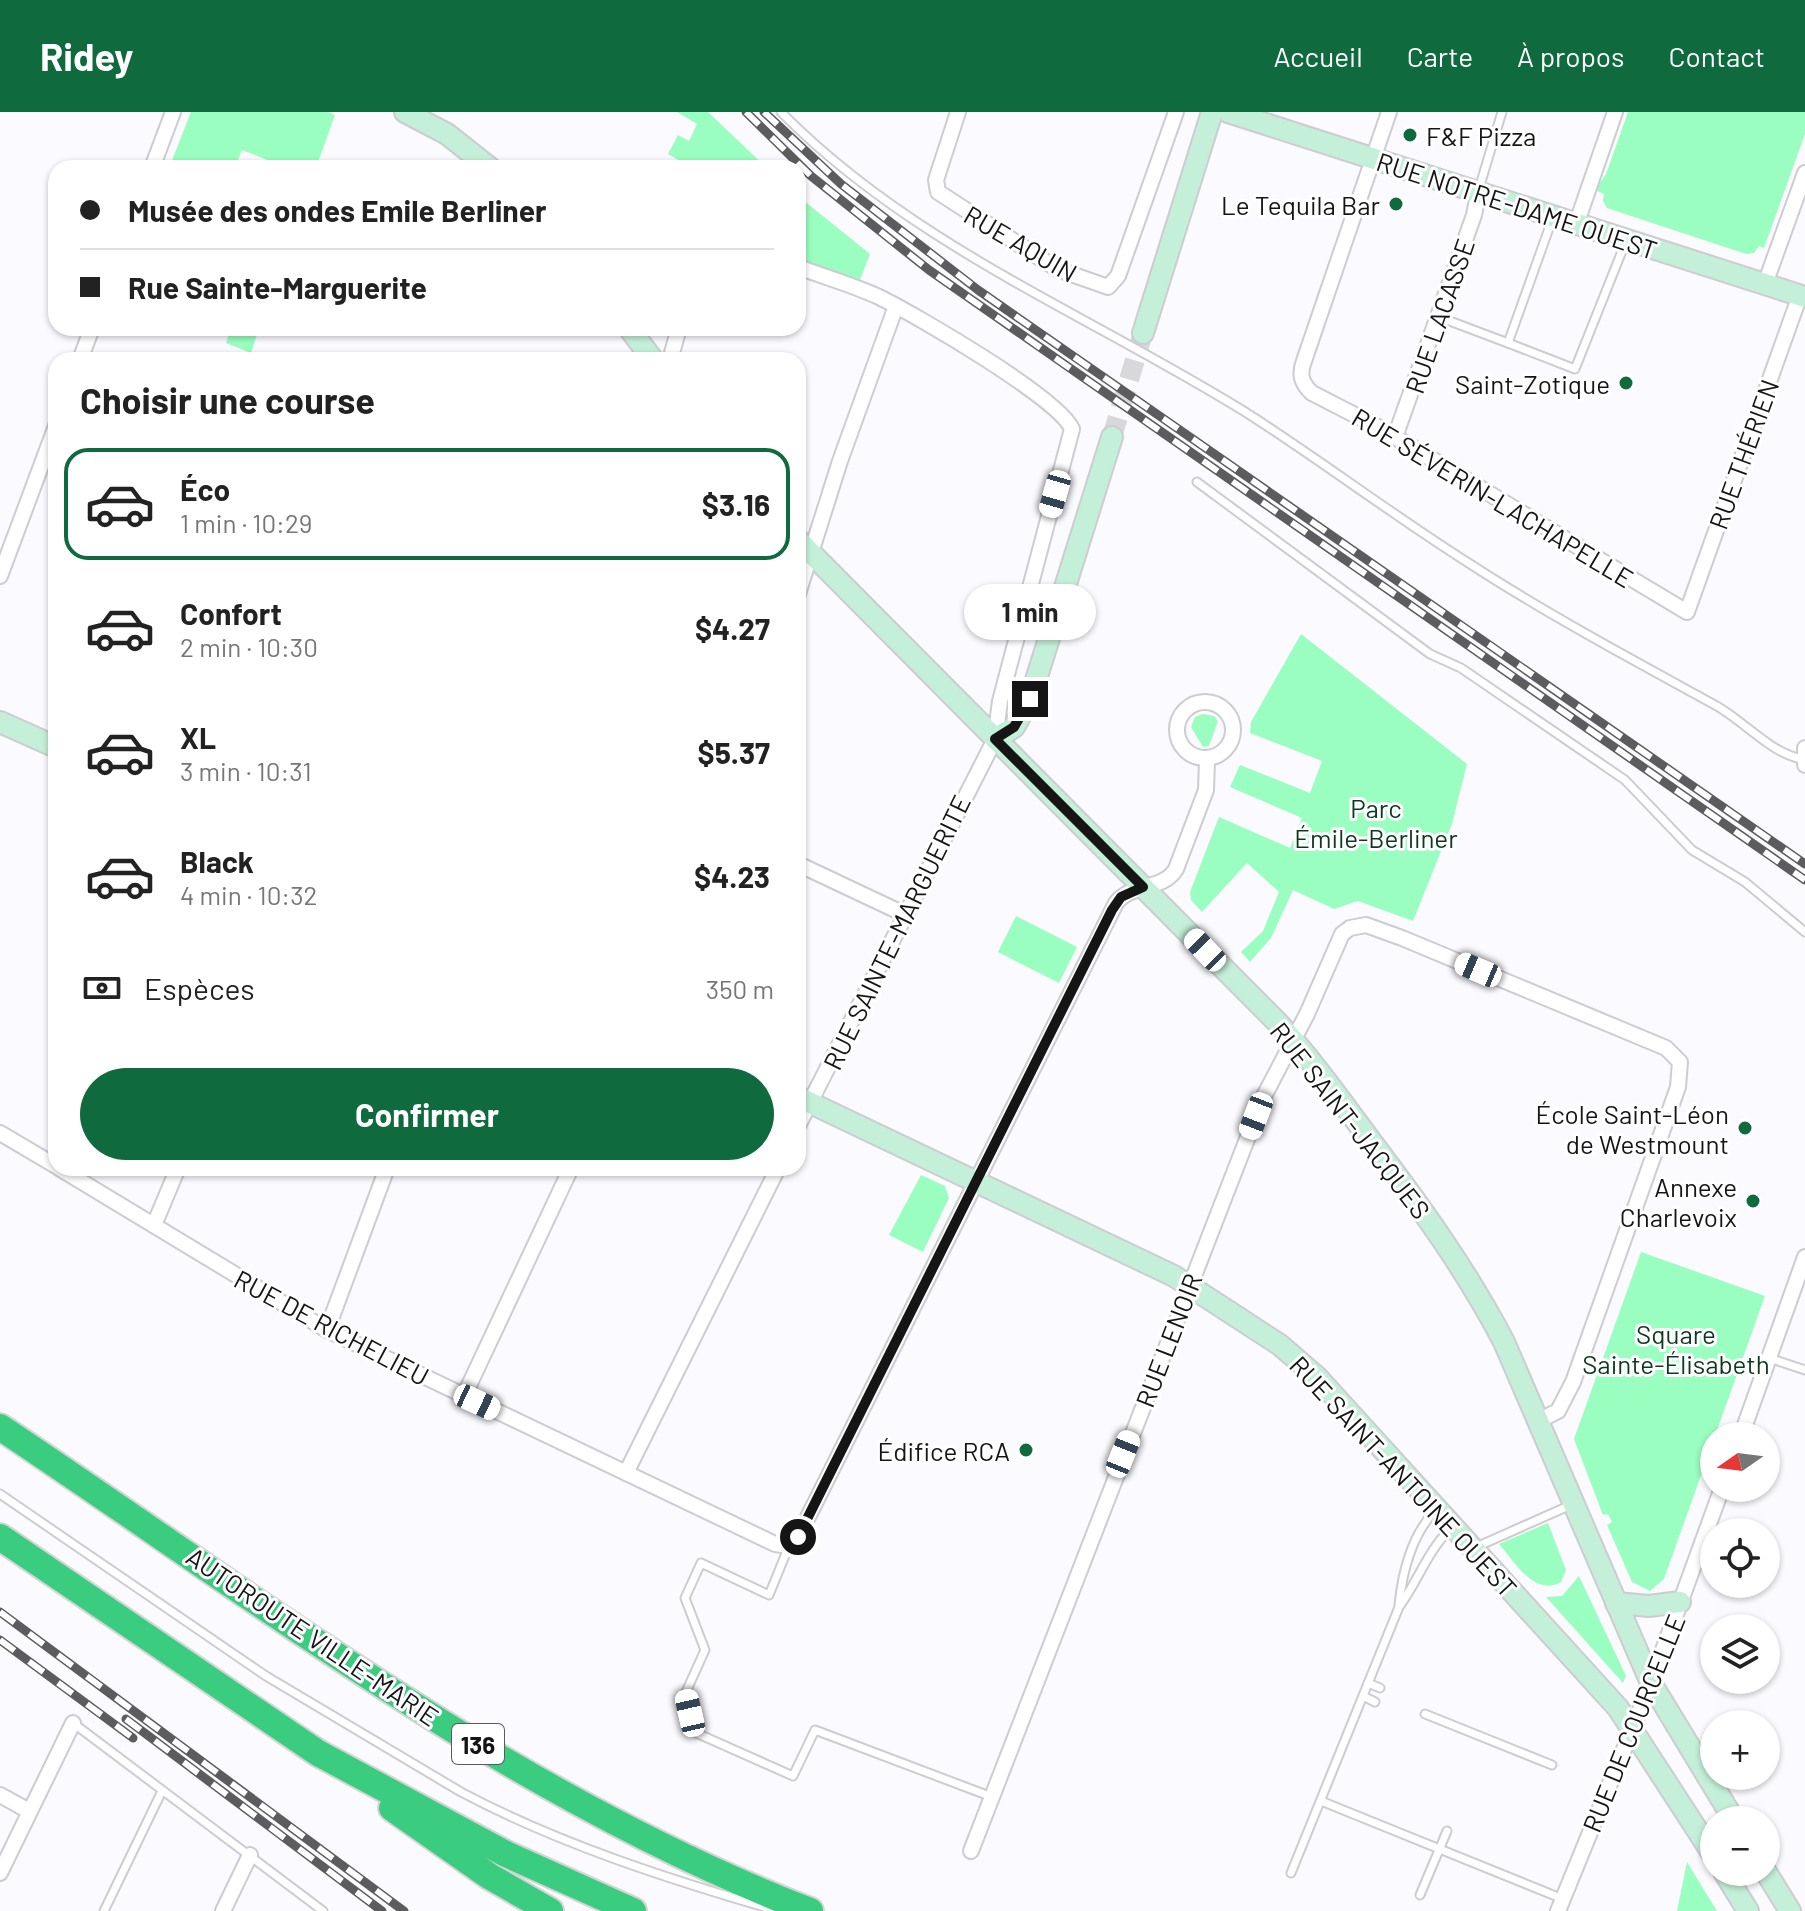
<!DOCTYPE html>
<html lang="fr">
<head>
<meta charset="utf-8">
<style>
  :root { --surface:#fff; --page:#f2f2f2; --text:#222; --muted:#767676; --line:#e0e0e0; --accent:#0f6a3e }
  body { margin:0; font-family:Barlow,sans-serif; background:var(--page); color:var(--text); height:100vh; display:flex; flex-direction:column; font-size:30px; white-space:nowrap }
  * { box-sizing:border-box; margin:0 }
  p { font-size:26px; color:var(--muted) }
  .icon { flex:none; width:44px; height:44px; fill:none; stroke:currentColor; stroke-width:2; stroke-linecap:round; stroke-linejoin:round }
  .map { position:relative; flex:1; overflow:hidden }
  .panel { position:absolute; left:48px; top:240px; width:758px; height:824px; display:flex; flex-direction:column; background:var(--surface); border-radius:24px; box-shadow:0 2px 6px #0004 }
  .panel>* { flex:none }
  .hud { position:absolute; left:48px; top:48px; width:758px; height:176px; border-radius:24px; box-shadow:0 2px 6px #0004; display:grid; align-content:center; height:176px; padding:0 32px; background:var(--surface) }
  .needle { width:52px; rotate:256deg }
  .tools { position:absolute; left:1700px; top:1310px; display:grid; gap:16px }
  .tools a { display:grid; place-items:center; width:80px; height:80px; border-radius:50%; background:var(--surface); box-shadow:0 2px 6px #0004; font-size:40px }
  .end { position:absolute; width:36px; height:36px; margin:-18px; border:10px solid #151516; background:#fff; box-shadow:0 0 0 4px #fff }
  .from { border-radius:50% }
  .bubble { position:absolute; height:56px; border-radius:28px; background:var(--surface); box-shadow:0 2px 6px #0004; font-size:26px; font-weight:700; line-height:56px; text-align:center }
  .car { position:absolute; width:24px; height:48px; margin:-24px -12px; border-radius:10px; box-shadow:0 0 6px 2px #0007; background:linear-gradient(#fff 24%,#345 0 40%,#fff 0 76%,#345 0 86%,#fff 0) }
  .hud b { display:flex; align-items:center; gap:28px; height:76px; font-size:30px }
  .hud b+b { border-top:2px solid var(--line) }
  .hud i { width:20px; height:20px; background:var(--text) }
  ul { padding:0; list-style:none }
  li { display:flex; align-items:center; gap:24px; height:112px; margin:0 16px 12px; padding:0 16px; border:4px solid transparent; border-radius:24px }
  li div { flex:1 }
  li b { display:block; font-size:30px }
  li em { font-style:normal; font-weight:700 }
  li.selected { border-color:var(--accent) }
  li>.icon { width:72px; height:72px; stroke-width:1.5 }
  h2 { padding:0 32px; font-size:36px; line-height:96px }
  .pay { display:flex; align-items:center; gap:20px; height:88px; padding:0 32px; font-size:30px }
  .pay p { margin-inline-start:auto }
  .action { display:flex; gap:16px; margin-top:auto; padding:16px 32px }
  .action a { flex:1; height:92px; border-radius:48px; background:var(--accent); color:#fff; font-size:32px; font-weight:700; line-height:92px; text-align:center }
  header { display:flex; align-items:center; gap:48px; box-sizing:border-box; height:112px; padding:0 40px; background:var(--accent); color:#fff }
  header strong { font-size:38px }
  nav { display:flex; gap:44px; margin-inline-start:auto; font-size:28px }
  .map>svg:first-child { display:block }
  .green { fill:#9afec0 }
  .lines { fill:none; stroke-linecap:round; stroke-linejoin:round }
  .secondary-tunnel { stroke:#d8d8db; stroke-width:20; stroke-dasharray:20 10; stroke-linecap:butt }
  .lane-casing { stroke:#cdccd0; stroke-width:11 }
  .street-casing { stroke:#cdccd0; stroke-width:18 }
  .secondary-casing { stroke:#cdccd0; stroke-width:24 }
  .highway-casing { stroke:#d5d5d5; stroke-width:30 }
  .lane { stroke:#fff; stroke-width:7 }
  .street { stroke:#fff; stroke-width:14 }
  .secondary { stroke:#c4f0d9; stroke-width:20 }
  .highway { stroke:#3acd80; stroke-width:26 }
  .rail-casing { stroke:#5c5c5e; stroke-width:9 }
  .rail { stroke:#fff; stroke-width:6; stroke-dasharray:18; stroke-linecap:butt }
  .route { stroke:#151516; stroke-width:10 }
  .poi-dot { fill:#0f6a3e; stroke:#fff; stroke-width:3 }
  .labels { text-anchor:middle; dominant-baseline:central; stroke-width:6; stroke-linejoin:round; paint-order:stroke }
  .shield { fill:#fff; stroke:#5b5b5c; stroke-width:2 }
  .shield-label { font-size:24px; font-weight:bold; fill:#151516 }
  .poi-label { font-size:26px; fill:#151516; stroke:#fff; text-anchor:end }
  .street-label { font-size:26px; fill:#151516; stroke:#fff }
  .park-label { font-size:26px; fill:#0e3921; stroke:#fff }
</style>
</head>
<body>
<header>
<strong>Ridey</strong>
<nav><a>Accueil</a><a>Carte</a><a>À propos</a><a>Contact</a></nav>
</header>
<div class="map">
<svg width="1805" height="1799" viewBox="0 0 1805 1799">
  <rect width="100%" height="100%" fill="#fbfafe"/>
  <g class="green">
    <path d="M191 0H328L335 3 316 56H288L242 38 235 56H169Z"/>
    <path d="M677 0H708L767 56H692L668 42 678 23 689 29 697 12Z"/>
    <path d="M1628 0H1805V22L1764 136 1759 134 1754 141 1746 142 1607 96 1603 89 1604 82 1595 78 1606 62Z"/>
    <path d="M798 84 870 142 860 168 798 146Z"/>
    <path d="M231 216H259L251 241 226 231Z"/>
    <path d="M1301 522 1467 652 1452 712 1413 809 1358 789 1334 797 1293 778 1271 826 1250 850 1241 840 1263 819 1279 780 1247 751 1202 800 1191 788 1190 780 1219 705 1290 736 1302 706 1230 675 1240 653 1310 681 1322 649 1250 621 1251 610Z"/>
    <path d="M1203 602 1214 604 1218 609 1209 634 1203 635 1191 615 1195 605Z"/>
    <path d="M1016 804 1077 835 1059 871 998 840Z"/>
    <path d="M921 1063 945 1074 949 1086 923 1140 889 1123Z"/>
    <path d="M1641 1140 1765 1184 1664 1467 1650 1479 1632 1470 1607 1413 1612 1410 1608 1402 1603 1403 1574 1327Z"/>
    <path d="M1548 1411 1566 1458 1561 1470C1534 1485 1515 1450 1499 1432Z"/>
    <path d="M1579 1464 1626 1564 1623 1571 1546 1485 1562 1484Z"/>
    <path d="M1687 1750 1717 1799H1677Z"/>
  </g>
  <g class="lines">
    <path class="secondary-tunnel" d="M1112 325 1143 221"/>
    <defs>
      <g id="lane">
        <path d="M781 0C914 135 1092 204 1250 303 1323 350 1393 403 1467 450 1547 502 1631 547 1715 593 1743 608 1770 641 1802 647"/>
        <path d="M1478 80 1502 0"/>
        <path d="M1439 205 1508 231 1552 108"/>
        <path d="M1508 231 1575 257 1626 129"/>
        <path d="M1197 370 1430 542 1461 556 1625 668 1692 738 1745 770 1805 820"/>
        <path d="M1769 1246 1805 1258"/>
        <path d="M0 1382 266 1564 461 1680C559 1732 671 1768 778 1799"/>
        <path d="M789 1434 769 1483 701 1451 685 1486 705 1538 685 1582 694 1620 793 1664 815 1618 992 1685"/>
        <path d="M1474 1436 1573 1392"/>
        <path d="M1399 1493C1402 1461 1412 1422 1435 1399"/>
        <path d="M1368 1571 1380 1576"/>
        <path d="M1363 1584 1375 1590"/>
        <path d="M1425 1602 1552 1653"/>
        <path d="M73 1611 323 1799"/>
        <path d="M1321 1689 1563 1787"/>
        <path d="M1291 1761 1399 1495C1418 1469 1427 1440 1450 1417"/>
        <path d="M1420 1783 1447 1719"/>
        <path d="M104 1799 162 1679"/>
      </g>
      <g id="street">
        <path d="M958 0 936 68 938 80 1057 157 1108 175 1118 164 1176 0"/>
        <path d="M1389 0 1304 249C1299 262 1301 271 1312 281L1380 316 1687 500 1800 183"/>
        <path d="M152 56 173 0"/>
        <path d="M1576 113 1615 0"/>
        <path d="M798 155C825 165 853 173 879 185 914 202 1059 286 1072 317L1000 589 995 627 798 1014"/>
        <path d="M1765 172 1805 61"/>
        <path d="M80 248 92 216"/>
        <path d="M670 248 679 216"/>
        <path d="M1395 325 1474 103 1478 82"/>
        <path d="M0 464 56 314"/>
        <path d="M798 482 840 349 896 194"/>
        <circle cx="1205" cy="618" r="28"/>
        <path d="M1805 636V653"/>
        <path d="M798 752 904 802"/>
        <path d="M0 1021 56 1054"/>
        <path d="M59 1056 327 1218 775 1432 789 1434 798 1425 1116 791C1131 771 1163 779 1176 757L1206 678 1207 648"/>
        <path d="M154 1113 178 1056"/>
        <path d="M327 1218 387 1056"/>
        <path d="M464 1284 571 1056"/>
        <path d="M1741 1324 1805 1145"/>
        <path d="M626 1361 778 1056"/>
        <path d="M0 1683 29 1699"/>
        <path d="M971 1739 1263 986 1307 902 1342 822 1350 816 1366 813 1402 826 1666 936 1680 950 1678 975 1573 1270 1558 1299 1538 1309"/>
        <path d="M0 1761 73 1611"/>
        <path d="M223 1799 250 1743"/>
        <path d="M1558 1799 1651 1571 1722 1376"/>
      </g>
      <g id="secondary">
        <path d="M405 0 447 22 490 56"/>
        <path d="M1228 0 1805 185"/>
        <path d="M629 216 653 248"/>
        <path d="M1143 221 1212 0"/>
        <path d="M798 428 1278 911C1314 950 1344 993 1376 1036 1423 1098 1468 1161 1504 1230L1651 1571 1734 1708"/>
        <path d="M0 610 56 635"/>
        <path d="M995 627 1014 615 1030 587 1112 325"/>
        <path d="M798 985 1174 1164 1280 1233 1317 1265 1618 1596 1714 1744"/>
        <path d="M1616 1491 1649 1494 1680 1490"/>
        <path d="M1724 1760 1748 1799"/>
        <path d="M1766 1760 1790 1799"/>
      </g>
      <g id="highway">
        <path d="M0 1315C261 1489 515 1685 810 1799"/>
        <path d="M0 1425 318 1641 506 1742 633 1799"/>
        <path d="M392 1696 489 1764 550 1799"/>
      </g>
    </defs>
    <use href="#lane" class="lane-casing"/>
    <use href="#street" class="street-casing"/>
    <use href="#secondary" class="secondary-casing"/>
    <use href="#highway" class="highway-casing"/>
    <use href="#lane" class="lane"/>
    <use href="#street" class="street"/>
    <use href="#secondary" class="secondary"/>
    <use href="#highway" class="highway"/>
    <defs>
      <g id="rail">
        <path d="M746 0 811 64 929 158 1805 768"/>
        <path d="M764 0 841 72 978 178 1805 752"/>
        <path d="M0 1500 404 1799"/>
        <path d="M0 1528 133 1626"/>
        <path d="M126 1607 382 1799"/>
      </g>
    </defs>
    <use href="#rail" class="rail-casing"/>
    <use href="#rail" class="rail"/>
  </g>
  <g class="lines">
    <path class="route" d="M798 1425 1112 798 1121 785 1143 775 995 627 1014 615 1030 587"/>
  </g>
  <g class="poi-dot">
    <circle cx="1410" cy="23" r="8"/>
    <circle cx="1396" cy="92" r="8"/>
    <circle cx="1626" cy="271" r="8"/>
    <circle cx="1745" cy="1016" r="8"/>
    <circle cx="1753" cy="1089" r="8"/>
    <circle cx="1026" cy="1338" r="8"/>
  </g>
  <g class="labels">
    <rect class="shield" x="452" y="1612" width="52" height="40" rx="6"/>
    <g class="shield-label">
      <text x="478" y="1632">136</text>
    </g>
    <g class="poi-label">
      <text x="1426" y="23" text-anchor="start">F&amp;F Pizza</text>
      <text x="1380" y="92">Le Tequila Bar</text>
      <text x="1610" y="271">Saint-Zotique</text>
      <text x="1729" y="1001">École Saint-Léon<tspan x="1729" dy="30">de Westmount</tspan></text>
      <text x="1737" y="1074">Annexe<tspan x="1737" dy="30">Charlevoix</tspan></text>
      <text x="1010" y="1338">Édifice RCA</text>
    </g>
    <g class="street-label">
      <text transform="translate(1517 93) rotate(18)">RUE NOTRE-DAME OUEST</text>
      <text transform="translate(1021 131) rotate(30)">RUE AQUIN</text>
      <text transform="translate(1439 204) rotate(-71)">RUE LACASSE</text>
      <text transform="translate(1743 342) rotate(-70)">RUE THÉRIEN</text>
      <text transform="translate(1493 385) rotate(31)">RUE SÉVERIN-LACHAPELLE</text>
      <text transform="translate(896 820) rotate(-64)">RUE SAINTE-MARGUERITE</text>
      <text transform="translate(1351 1008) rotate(52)">RUE SAINT-JACQUES</text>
      <text transform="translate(332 1215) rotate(28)">RUE DE RICHELIEU</text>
      <text transform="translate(1168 1228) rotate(-69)">RUE LENOIR</text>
      <text transform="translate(1404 1364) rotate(47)">RUE SAINT-ANTOINE OUEST</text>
      <text transform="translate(313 1524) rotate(34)">AUTOROUTE VILLE-MARIE</text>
      <text transform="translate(1633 1611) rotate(-68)">RUE DE COURCELLE</text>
    </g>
    <g class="park-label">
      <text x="1376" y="695">Parc<tspan x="1376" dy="30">Émile-Berliner</tspan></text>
      <text x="1676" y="1221">Square<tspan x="1676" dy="30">Sainte-Élisabeth</tspan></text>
    </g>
  </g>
</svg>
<div class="tools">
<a><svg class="needle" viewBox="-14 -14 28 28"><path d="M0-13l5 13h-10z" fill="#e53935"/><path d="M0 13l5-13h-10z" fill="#767676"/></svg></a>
<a><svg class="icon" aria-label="locate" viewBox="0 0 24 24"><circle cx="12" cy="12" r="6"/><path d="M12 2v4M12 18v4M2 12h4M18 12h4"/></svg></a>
<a><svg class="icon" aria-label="layers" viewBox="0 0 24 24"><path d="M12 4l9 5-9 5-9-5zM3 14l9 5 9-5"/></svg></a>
<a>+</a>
<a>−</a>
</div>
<i class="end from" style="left:798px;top:1425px"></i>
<i class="end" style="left:1030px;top:587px"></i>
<div class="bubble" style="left:964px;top:472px;width:132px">1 min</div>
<i class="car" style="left:1055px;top:382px;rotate:196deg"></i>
<i class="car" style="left:1205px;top:838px;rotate:316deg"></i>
<i class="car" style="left:1478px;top:858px;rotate:293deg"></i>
<i class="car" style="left:1256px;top:1004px;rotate:201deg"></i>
<i class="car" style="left:477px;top:1290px;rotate:115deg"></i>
<i class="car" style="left:1123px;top:1342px;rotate:22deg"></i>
<i class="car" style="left:690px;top:1601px;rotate:347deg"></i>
<div class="hud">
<b><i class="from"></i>Musée des ondes Emile Berliner</b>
<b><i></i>Rue Sainte-Marguerite</b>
</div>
<section class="panel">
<h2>Choisir une course</h2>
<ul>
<li class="selected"><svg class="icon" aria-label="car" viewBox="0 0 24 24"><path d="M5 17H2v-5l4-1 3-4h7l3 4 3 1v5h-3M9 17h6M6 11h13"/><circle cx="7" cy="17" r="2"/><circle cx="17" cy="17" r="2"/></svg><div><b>Éco</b><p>1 min · 10:29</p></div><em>$3.16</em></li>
<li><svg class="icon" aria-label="car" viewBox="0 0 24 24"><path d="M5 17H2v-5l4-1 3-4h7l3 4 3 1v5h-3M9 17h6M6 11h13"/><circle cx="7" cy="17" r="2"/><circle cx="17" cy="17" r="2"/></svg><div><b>Confort</b><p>2 min · 10:30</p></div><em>$4.27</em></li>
<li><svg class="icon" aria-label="car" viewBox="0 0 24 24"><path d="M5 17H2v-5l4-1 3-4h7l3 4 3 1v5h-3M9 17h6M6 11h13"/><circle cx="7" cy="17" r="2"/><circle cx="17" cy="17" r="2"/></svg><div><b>XL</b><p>3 min · 10:31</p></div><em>$5.37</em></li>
<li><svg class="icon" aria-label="car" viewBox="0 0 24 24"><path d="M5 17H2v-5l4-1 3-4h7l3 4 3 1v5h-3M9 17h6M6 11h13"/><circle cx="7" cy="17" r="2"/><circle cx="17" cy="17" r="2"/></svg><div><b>Black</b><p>4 min · 10:32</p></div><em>$4.23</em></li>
</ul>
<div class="pay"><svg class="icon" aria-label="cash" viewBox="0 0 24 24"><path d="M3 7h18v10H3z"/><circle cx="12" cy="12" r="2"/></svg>Espèces<p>350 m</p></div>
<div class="action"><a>Confirmer</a></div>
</section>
</div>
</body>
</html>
